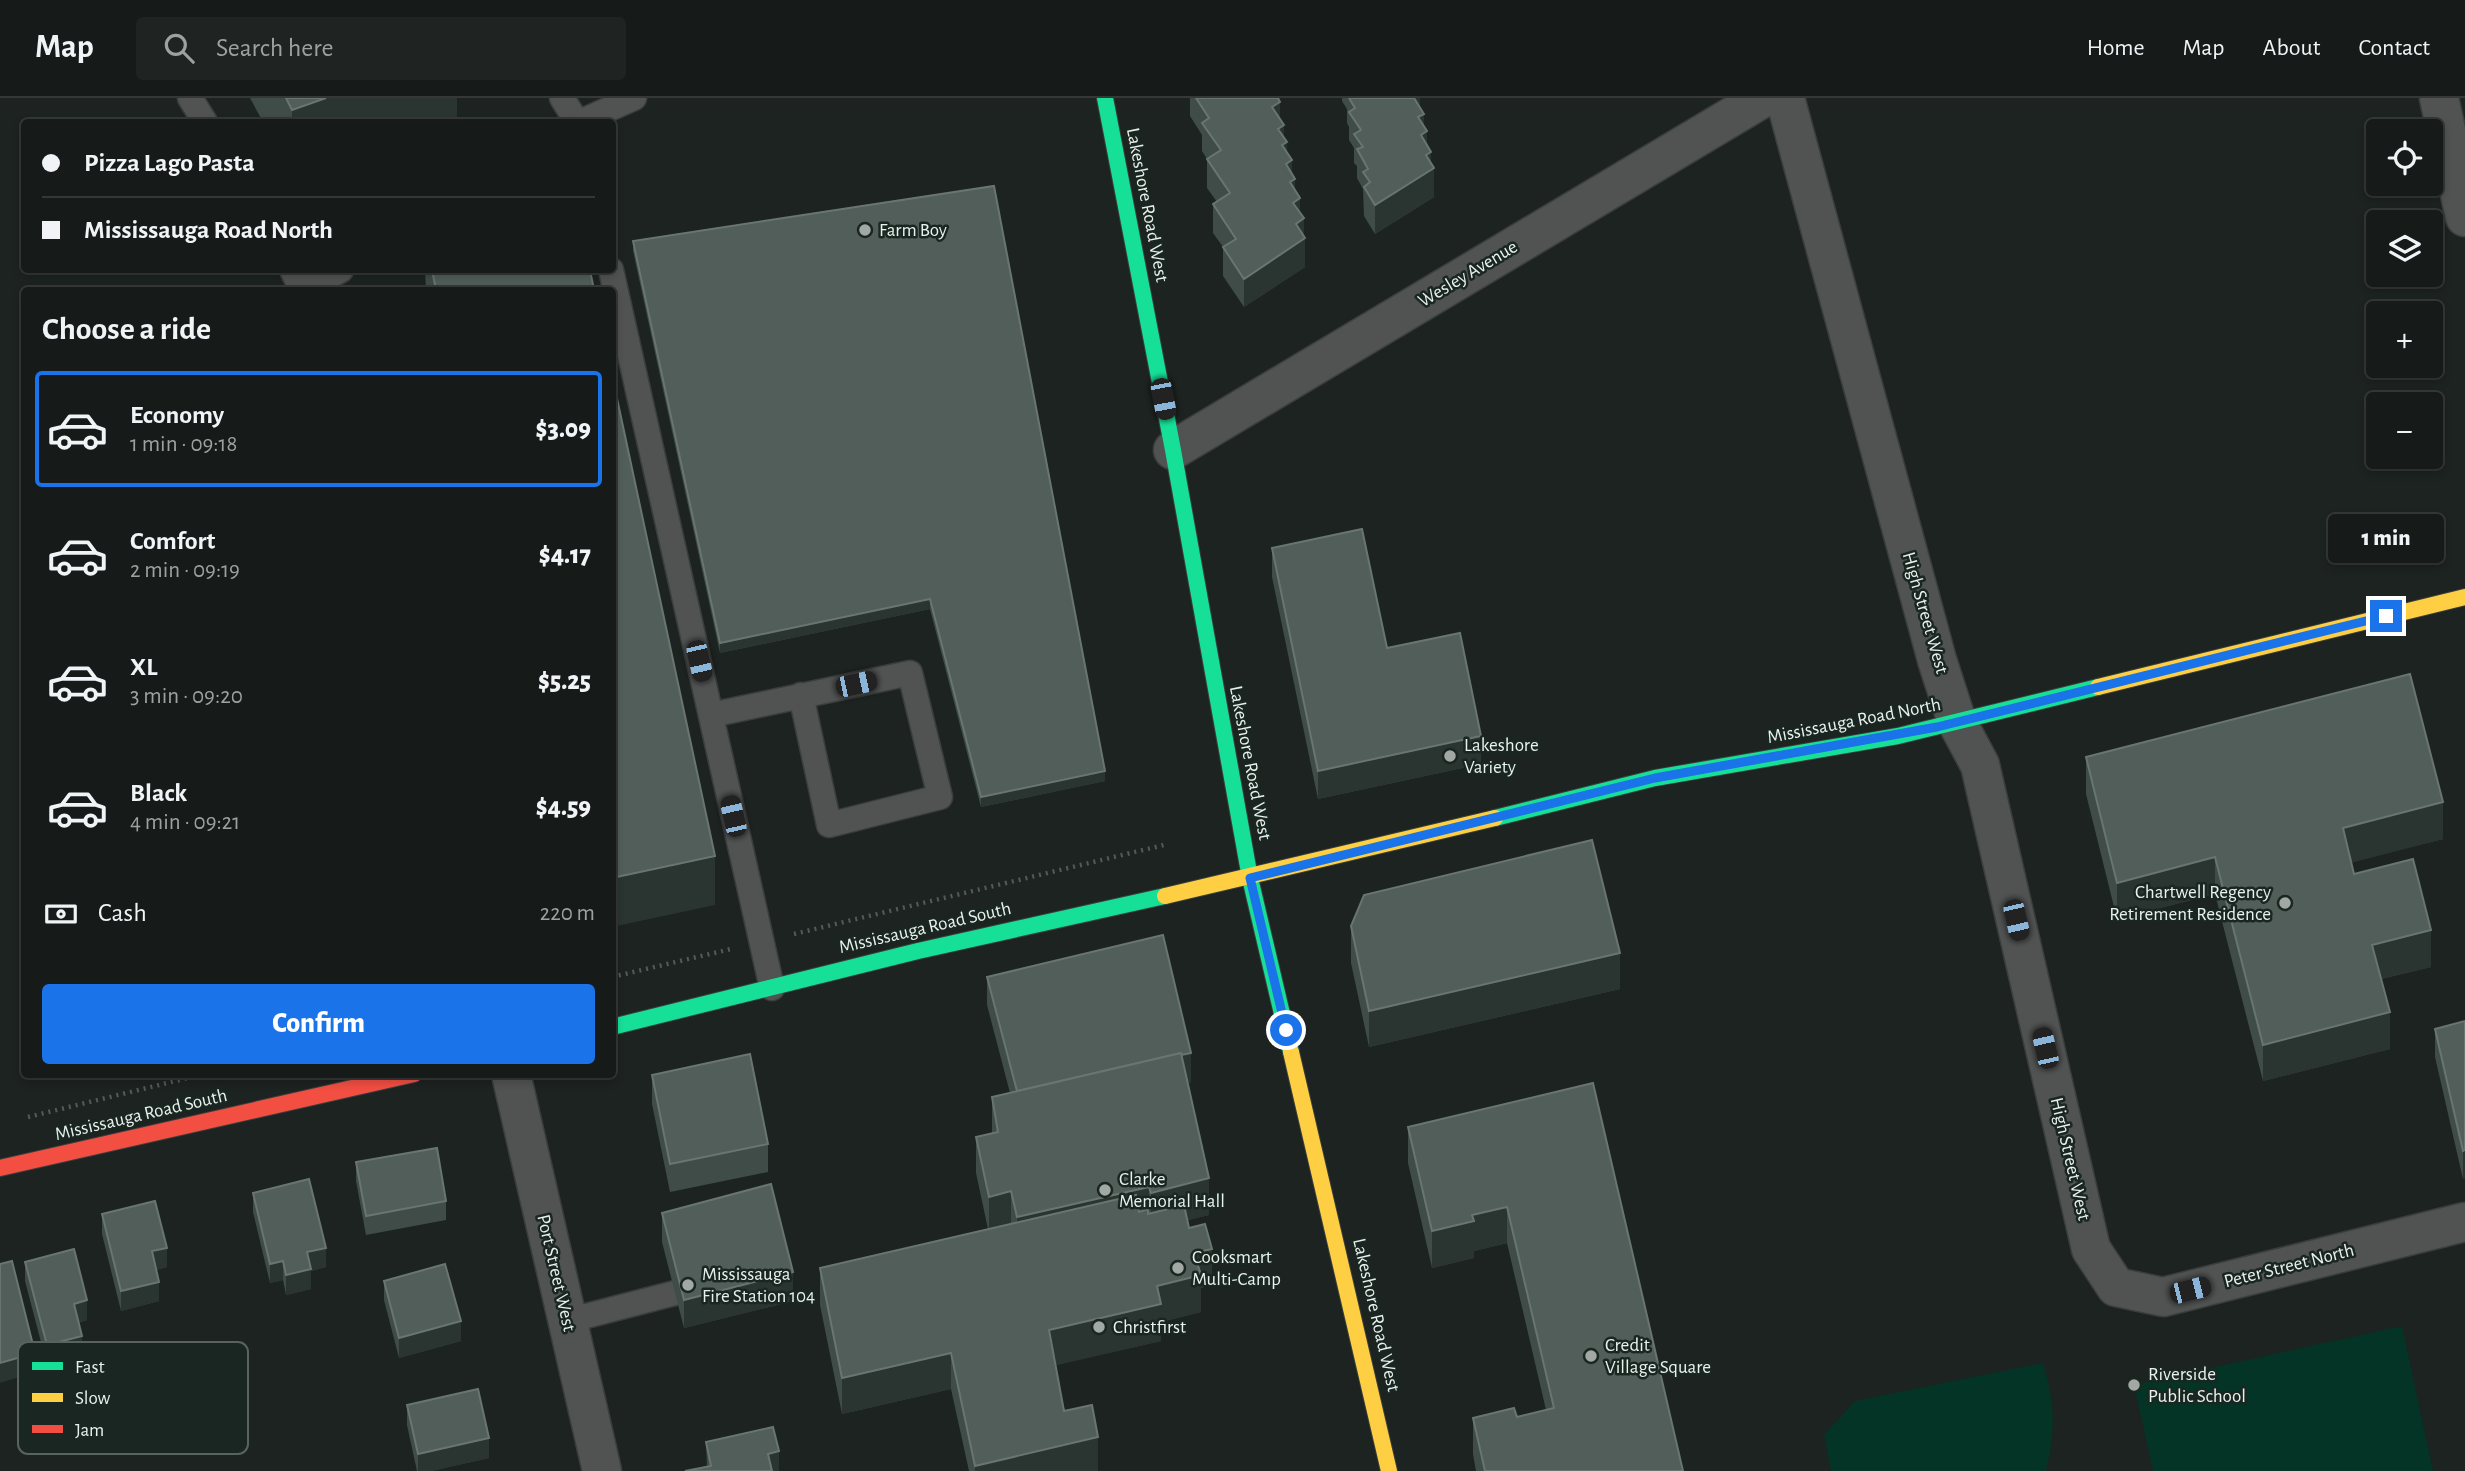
<!DOCTYPE html>
<html lang="en">
<head>
<meta charset="utf-8">
<style>
  :root { --surface:#161a18; --page:#1f2321; --text:#f1f3f6; --muted:#9ea1a2; --line:#353837; --accent:#1a73e8 }
  body { margin:0; font-family:"Alegreya Sans",sans-serif; background:var(--page); color:var(--text); height:100vh; display:flex; flex-direction:column; font-size:26px; white-space:nowrap }
  * { box-sizing:border-box; margin:0 }
  p { font-size:23px; color:var(--muted) }
  .icon { flex:none; width:38px; height:38px; fill:none; stroke:currentColor; stroke-width:2; stroke-linecap:round; stroke-linejoin:round }
  .map { position:relative; flex:1; overflow:hidden }
  .sheet { position:absolute; left:21px; top:189px; width:595px; height:791px; display:flex; flex-direction:column; background:var(--surface); border-radius:7px; box-shadow:0 4px 10px #0003,0 0 0 2px var(--line) }
  .sheet>* { flex:none }
  .banner { position:absolute; left:21px; top:21px; width:595px; height:154px; border-radius:7px; box-shadow:0 4px 10px #0003,0 0 0 2px var(--line); display:grid; align-content:center; height:154px; padding:0 21px; background:var(--surface) }
  .buttons { position:absolute; left:2366px; top:21px; display:grid; gap:14px }
  .buttons a { display:grid; place-items:center; width:77px; height:77px; border-radius:7px; background:var(--surface); box-shadow:0 4px 10px #0003,0 0 0 2px var(--line); font-size:35px }
  .end { position:absolute; width:32px; height:32px; margin:-16px; border:9px solid #1a73e8; background:#fff; box-shadow:0 0 0 4px #fff }
  .from { border-radius:50% }
  .bubble { position:absolute; height:49px; border-radius:7px; background:var(--surface); box-shadow:0 4px 10px #0003,0 0 0 2px var(--line); font-size:23px; font-weight:800; line-height:49px; text-align:center }
  .car { position:absolute; width:21px; height:42px; margin:-21px -10px; border-radius:9px; box-shadow:0 0 5px 2px #0007; background:linear-gradient(#222 24%,#8ab4d8 0 40%,#222 0 76%,#8ab4d8 0 86%,#222 0) }
  .banner b { display:flex; align-items:center; gap:24px; height:66px; font-size:26px }
  .banner b+b { border-top:2px solid var(--line) }
  .banner i { width:18px; height:18px; background:var(--text) }
  ul { padding:0; list-style:none }
  li { display:flex; align-items:center; gap:21px; height:116px; margin:0 14px 10px; padding:0 7px; border:4px solid transparent; border-radius:7px }
  li div { flex:1 }
  li b { display:block; font-size:26px }
  li em { font-style:normal; font-weight:800 }
  li.selected { border-color:var(--accent) }
  li>.icon { width:63px; height:63px; stroke-width:1.5 }
  h2 { padding:0 21px; font-size:32px; line-height:84px }
  .pay { display:flex; align-items:center; gap:18px; height:77px; padding:0 21px; font-size:26px }
  .pay p { margin-inline-start:auto }
  .cta { display:flex; gap:14px; margin-top:auto; padding:14px 21px }
  .cta a { flex:1; height:80px; border-radius:7px; background:var(--accent); color:#fff; font-size:28px; font-weight:800; line-height:80px; text-align:center }
  header { display:flex; align-items:center; gap:42px; box-sizing:border-box; height:98px; padding:0 35px; background:var(--surface); border-bottom:2px solid var(--line) }
  header strong { font-size:33px }
  nav { display:flex; gap:38px; margin-inline-start:auto; font-size:24px }
  .search { width:490px; height:63px; background:var(--page); display:flex; align-items:center; gap:18px; box-sizing:border-box; padding:0 24px; border-radius:7px; color:var(--muted); font-size:26px }
  .map>svg:first-child { display:block }
  .green { fill:#043425 }
  .lines { fill:none; stroke-linecap:round; stroke-linejoin:round }
  .lane-casing { stroke:#3a3f3d; stroke-width:27 }
  .street-casing { stroke:#3a3f3d; stroke-width:41 }
  .fast-casing { stroke:#3a3f3d; stroke-width:18 }
  .slow-casing { stroke:#3a3f3d; stroke-width:18 }
  .jam-casing { stroke:#3a3f3d; stroke-width:18 }
  .path { stroke:#565a57; stroke-width:4.5; stroke-dasharray:2 5; stroke-linecap:butt }
  .lane { stroke:#515352; stroke-width:24 }
  .street { stroke:#515352; stroke-width:38 }
  .fast { stroke:#16e098; stroke-width:16 }
  .slow { stroke:#ffcf43; stroke-width:16 }
  .jam { stroke:#f24e42; stroke-width:16 }
  .wall { fill:#3f4c47 }
  .shaded-wall { fill:#2a3430 }
  .building { fill:#515e59; stroke:#697570; stroke-width:2 }
  .route { stroke:#1a73e8; stroke-width:9 }
  .poi-dot { fill:#a2a9a5; stroke:#1a2621; stroke-width:2.5 }
  .labels { text-anchor:middle; dominant-baseline:central; stroke-width:5; stroke-linejoin:round; paint-order:stroke }
  .street-label { font-size:19px; fill:#e9f1ed; stroke:#1a2621 }
  .poi-label { font-size:19px; fill:#e9f1ed; stroke:#1a2621; text-anchor:start }
  .key { fill:#1a2621; stroke:#58635e; stroke-width:2 }
  .key-label { font-size:19px; fill:#e9f1ed }
</style>
</head>
<body>
<header>
<strong>Map</strong>
<div class="search"><svg class="icon" aria-label="search" viewBox="0 0 24 24"><circle cx="10" cy="10" r="6"/><path d="M15 15l6 6"/></svg>Search here</div>
<nav><a>Home</a><a>Map</a><a>About</a><a>Contact</a></nav>
</header>
<div class="map">
<svg width="2465" height="1373" viewBox="0 0 2465 1373">
  <rect width="100%" height="100%" fill="#1d2320"/>
  <g class="green">
    <path d="M2402 1228 2433 1373H2153L2134 1287Z"/>
    <path d="M2043 1265C2055 1308 2056 1329 2046 1373H1831L1824 1337 1855 1303Z"/>
  </g>
  <g class="lines">
    <defs>
      <g id="lane">
        <path d="M190 0 205 24"/>
        <path d="M562 0 577 24"/>
        <path d="M580 24 634 0"/>
        <path d="M292 172 302 192"/>
        <path d="M611 172 772 890"/>
        <path d="M307 192 341 172"/>
        <path d="M711 617 910 575 940 699 829 727 801 597"/>
        <path d="M567 1223 675 1195"/>
      </g>
      <g id="street">
        <path d="M1785 0 1937 562 1957 624 1980 667 2091 1151 2116 1189 2163 1199 2465 1124"/>
        <path d="M2439 0 2465 119"/>
        <path d="M1173 352 1763 0"/>
        <path d="M511 976 602 1373"/>
      </g>
      <g id="fast">
        <path d="M1105 0 1173 352 1250 780 1291 954"/>
        <path d="M1495 720 1655 680 1898 638 2098 589"/>
        <path d="M612 929 918 853 1165 798"/>
      </g>
      <g id="slow">
        <path d="M2098 589 2465 499"/>
        <path d="M1165 798 1495 720"/>
        <path d="M1291 954 1389 1373"/>
      </g>
      <path id="jam" d="M0 1070 414 976"/>
    </defs>
    <use href="#lane" class="lane-casing"/>
    <use href="#street" class="street-casing"/>
    <use href="#fast" class="fast-casing"/>
    <use href="#slow" class="slow-casing"/>
    <use href="#jam" class="jam-casing"/>
    <g class="path">
      <path d="M794 836 1168 746"/>
      <path d="M612 879 731 851"/>
      <path d="M28 1019 204 976"/>
    </g>
    <use href="#lane" class="lane"/>
    <use href="#street" class="street"/>
    <use href="#fast" class="fast"/>
    <use href="#slow" class="slow"/>
    <use href="#jam" class="jam"/>
  </g>
  <g class="wall">
    <path d="M250 0H457V20L443 24H263Z"/>
    <path d="M1190 0H1278L1280 21 1300 115 1304 138 1305 169 1244 209 1223 178V149L1213 135V106L1217 104 1207 90V61L1202 53V37L1190 18Z"/>
    <path d="M1342 0H1420V9L1431 65 1434 99 1375 136 1364 118 1363 91 1357 80V68L1354 65V50L1349 42V29L1347 25V11L1342 3Z"/>
    <path d="M633 143 1105 683 981 709 930 511 720 555 633 153Z"/>
    <path d="M425 172H590L594 192H426Z"/>
    <path d="M1272 450 1481 666 1318 701 1272 479Z"/>
    <path d="M2086 659 2443 741 2351 764 2354 776 2431 869 2381 881 2390 951 2263 983 2215 796 2117 821 2086 696Z"/>
    <path d="M1351 828 1620 891 1369 949 1351 865Z"/>
    <path d="M987 879 1191 984 1187 985 1209 1117 1188 1122 1189 1130 1212 1187 1201 1190V1214L1161 1224V1243L1055 1267 1064 1313 1098 1373H969L951 1291 842 1316 820 1207V1170L988 1131 976 1075V1039L992 1035V999L1010 995 987 907Z"/>
    <path d="M2465 923 2463 1081 2435 959V931Z"/>
    <path d="M652 977 768 1046V1074L670 1094 652 1006Z"/>
    <path d="M1593 985 1683 1373H1476L1473 1356V1320L1517 1319 1546 1312 1507 1145 1474 1153V1160L1432 1170 1408 1065V1029Z"/>
    <path d="M356 1064 446 1103V1122L366 1137 356 1083Z"/>
    <path d="M253 1095 326 1169 311 1173V1191L286 1197 283 1182 270 1185 253 1114Z"/>
    <path d="M662 1115 793 1203 684 1230 662 1144Z"/>
    <path d="M102 1116 167 1169 156 1172 159 1203 121 1213 102 1136Z"/>
    <path d="M25 1164 87 1222 78 1225 82 1258 47 1267 25 1183Z"/>
    <path d="M384 1183 461 1243 399 1260 384 1202Z"/>
    <path d="M407 1307 489 1360 431 1373H417L407 1327Z"/>
    <path d="M706 1344 779 1373 707 1369Z"/>
  </g>
  <g class="shaded-wall">
    <path d="M326 0H457V20L443 24H292V12Z"/>
    <path d="M1410 0H1420V18L1424 16V35L1427 33V56L1431 54V72L1434 70V99L1375 136V107Z"/>
    <path d="M1280 4V29L1284 27V46L1287 44V66L1292 62V83L1295 81V104L1300 100V123L1304 120V141L1305 140V169L1244 209V181L1272 9Z"/>
    <path d="M930 501V511L720 555V545Z"/>
    <path d="M1481 638V666L1318 701V673Z"/>
    <path d="M1105 673V683L981 709V699Z"/>
    <path d="M2443 704V741L2343 767V730Z"/>
    <path d="M715 758V807L612 829V780Z"/>
    <path d="M2215 759V796L2117 821V785Z"/>
    <path d="M2431 832V869L2372 883V847Z"/>
    <path d="M1620 855V891L1369 949V913Z"/>
    <path d="M2390 914V951L2263 983V947Z"/>
    <path d="M1191 955V984L1019 1026V997Z"/>
    <path d="M2465 1052V1081H2463V1053Z"/>
    <path d="M1209 1080V1117L1151 1131V1095Z"/>
    <path d="M1149 1089V1125L1017 1155V1119Z"/>
    <path d="M1011 1093V1130L989 1135V1099Z"/>
    <path d="M1507 1109V1145L1474 1153V1160L1432 1170V1133L1472 1117Z"/>
    <path d="M167 1150V1169L152 1173V1153Z"/>
    <path d="M326 1150V1169L311 1173V1191L286 1197V1177L307 1154Z"/>
    <path d="M1212 1151V1187L1201 1190V1214L1161 1224V1243L1049 1269V1232L1157 1188 1194 1155Z"/>
    <path d="M283 1163V1182L270 1185V1166Z"/>
    <path d="M793 1174V1203L684 1230V1202Z"/>
    <path d="M159 1184V1203L121 1213V1193Z"/>
    <path d="M87 1202V1222L74 1226V1206Z"/>
    <path d="M461 1223V1243L399 1260V1240Z"/>
    <path d="M82 1238V1258L47 1267V1247Z"/>
    <path d="M35 1255V1274L0 1285V1265Z"/>
    <path d="M951 1255V1291L842 1316V1280Z"/>
    <path d="M1098 1339V1373H975V1368Z"/>
    <path d="M489 1340V1360L431 1373H418V1356Z"/>
    <path d="M779 1353V1373H768V1356Z"/>
  </g>
  <g class="building">
    <path d="M286 0H326L292 12Z"/>
    <path d="M1196 0H1278L1280 4 1272 9 1284 27 1278 31 1287 44 1282 47 1292 62 1286 66 1295 81 1290 84 1300 100 1293 105 1304 120 1296 126 1305 140 1244 181 1223 149 1236 141 1213 106 1230 95 1207 61 1221 52 1202 25 1209 20Z"/>
    <path d="M1349 0H1414L1424 16 1418 19 1427 33 1421 37 1431 54 1426 57 1434 70 1375 107 1364 89 1370 84 1363 74 1368 71 1357 51 1363 49 1354 36 1361 32 1349 14 1355 10Z"/>
    <path d="M994 88 1105 673 981 699 930 501 720 545 633 143Z"/>
    <path d="M432 172H590L594 192H436Z"/>
    <path d="M612 277 715 758 612 780Z"/>
    <path d="M1362 431 1387 550 1460 535 1481 638 1318 673 1272 450Z"/>
    <path d="M2410 576 2443 704 2343 730 2354 776 2413 761 2431 832 2372 847 2390 914 2263 947 2215 759 2117 785 2086 659Z"/>
    <path d="M1592 742 1620 855 1369 913 1351 828 1364 797Z"/>
    <path d="M1163 837 1191 955 1181 957V955L1017 993 987 879Z"/>
    <path d="M2465 923V1052L2463 1053 2435 931Z"/>
    <path d="M1181 955 1209 1080 1151 1095 1149 1089 1017 1119 1011 1093 989 1099 976 1039 998 1034 992 999Z"/>
    <path d="M750 956 768 1046 670 1066 652 977Z"/>
    <path d="M1593 985 1683 1373H1485L1473 1320 1514 1310 1517 1319 1554 1310 1507 1109 1472 1117 1474 1123 1432 1133 1408 1029Z"/>
    <path d="M437 1050 446 1103 366 1118 356 1064Z"/>
    <path d="M309 1081 326 1150 307 1154 311 1171 286 1177 283 1163 270 1166 253 1095Z"/>
    <path d="M771 1086 793 1174 684 1202 662 1115Z"/>
    <path d="M1136 1097 1139 1114 1148 1111V1116L1184 1107 1189 1130 1205 1126 1212 1151 1194 1155 1201 1177 1157 1188 1161 1206 1049 1232 1064 1313 1092 1307 1098 1339 975 1368 951 1255 842 1280 820 1170Z"/>
    <path d="M155 1103 167 1150 152 1153 159 1184 121 1193 102 1116Z"/>
    <path d="M74 1151 87 1202 74 1206 82 1238 47 1247 25 1164Z"/>
    <path d="M12 1163 35 1255 0 1265V1166Z"/>
    <path d="M445 1166 461 1223 399 1240 384 1183Z"/>
    <path d="M478 1291 489 1340 418 1356 407 1307Z"/>
    <path d="M773 1329 779 1353 768 1356 772 1373H685L711 1368 706 1344Z"/>
  </g>
  <g class="lines">
    <path class="route" d="M1286 932 1250 780 1655 680 1937 629 2386 518"/>
  </g>
  <g class="poi-dot">
    <circle cx="865" cy="132" r="7"/>
    <circle cx="1450" cy="658" r="7"/>
    <circle cx="2285" cy="805" r="7"/>
    <circle cx="1105" cy="1092" r="7"/>
    <circle cx="1178" cy="1170" r="7"/>
    <circle cx="688" cy="1187" r="7"/>
    <circle cx="1099" cy="1229" r="7"/>
    <circle cx="1591" cy="1258" r="7"/>
    <circle cx="2134" cy="1287" r="7"/>
  </g>
  <g class="labels">
    <g class="street-label">
      <text transform="translate(1147 107) rotate(79)">Lakeshore Road West</text>
      <text transform="translate(1468 176) rotate(-31)">Wesley Avenue</text>
      <text transform="translate(1925 515) rotate(74)">High Street West</text>
      <text transform="translate(1854 623) rotate(-11)">Mississauga Road North</text>
      <text transform="translate(1250 665) rotate(79)">Lakeshore Road West</text>
      <text transform="translate(925 830) rotate(-13)">Mississauga Road South</text>
      <text transform="translate(141 1017) rotate(-13)">Mississauga Road South</text>
      <text transform="translate(2070 1061) rotate(77)">High Street West</text>
      <text transform="translate(2289 1168) rotate(-14)">Peter Street North</text>
      <text transform="translate(556 1175) rotate(77)">Port Street West</text>
      <text transform="translate(1376 1217) rotate(77)">Lakeshore Road West</text>
    </g>
    <g class="poi-label">
      <text x="879" y="132">Farm Boy</text>
      <text x="1464" y="647">Lakeshore<tspan x="1464" dy="22">Variety</tspan></text>
      <text x="2271" y="794" text-anchor="end">Chartwell Regency<tspan x="2271" dy="22">Retirement Residence</tspan></text>
      <text x="1119" y="1081">Clarke<tspan x="1119" dy="22">Memorial Hall</tspan></text>
      <text x="1192" y="1159">Cooksmart<tspan x="1192" dy="22">Multi-Camp</tspan></text>
      <text x="702" y="1176">Mississauga<tspan x="702" dy="22">Fire Station 104</tspan></text>
      <text x="1113" y="1229">Christfirst</text>
      <text x="1605" y="1247">Credit<tspan x="1605" dy="22">Village Square</tspan></text>
      <text x="2148" y="1276">Riverside<tspan x="2148" dy="22">Public School</tspan></text>
    </g>
  </g>
  <rect x="18" y="1244" width="230" height="112" rx="10" class="key"/>
  <rect x="32" y="1264" width="31" height="8" fill="#16e098"/>
  <rect x="32" y="1295" width="31" height="9" fill="#ffcf43"/>
  <rect x="32" y="1327" width="31" height="8" fill="#f24e42"/>
  <g class="key-label">
    <text x="75" y="1275">Fast</text>
    <text x="75" y="1306">Slow</text>
    <text x="75" y="1338">Jam</text>
  </g>
</svg>
<div class="buttons">
<a><svg class="icon" aria-label="locate" viewBox="0 0 24 24"><circle cx="12" cy="12" r="6"/><path d="M12 2v4M12 18v4M2 12h4M18 12h4"/></svg></a>
<a><svg class="icon" aria-label="layers" viewBox="0 0 24 24"><path d="M12 4l9 5-9 5-9-5zM3 14l9 5 9-5"/></svg></a>
<a>+</a>
<a>−</a>
</div>
<i class="end from" style="left:1286px;top:932px"></i>
<i class="end" style="left:2386px;top:518px"></i>
<div class="bubble" style="left:2328px;top:416px;width:116px">1 min</div>
<i class="car" style="left:1163px;top:301px;rotate:169deg"></i>
<i class="car" style="left:699px;top:563px;rotate:167deg"></i>
<i class="car" style="left:856px;top:586px;rotate:78deg"></i>
<i class="car" style="left:733px;top:718px;rotate:347deg"></i>
<i class="car" style="left:2016px;top:822px;rotate:167deg"></i>
<i class="car" style="left:2045px;top:950px;rotate:347deg"></i>
<i class="car" style="left:2190px;top:1192px;rotate:76deg"></i>
<div class="banner">
<b><i class="from"></i>Pizza Lago Pasta</b>
<b><i></i>Mississauga Road North</b>
</div>
<section class="sheet">
<h2>Choose a ride</h2>
<ul>
<li class="selected"><svg class="icon" aria-label="car" viewBox="0 0 24 24"><path d="M5 17H2v-5l4-1 3-4h7l3 4 3 1v5h-3M9 17h6M6 11h13"/><circle cx="7" cy="17" r="2"/><circle cx="17" cy="17" r="2"/></svg><div><b>Economy</b><p>1 min · 09:18</p></div><em>$3.09</em></li>
<li><svg class="icon" aria-label="car" viewBox="0 0 24 24"><path d="M5 17H2v-5l4-1 3-4h7l3 4 3 1v5h-3M9 17h6M6 11h13"/><circle cx="7" cy="17" r="2"/><circle cx="17" cy="17" r="2"/></svg><div><b>Comfort</b><p>2 min · 09:19</p></div><em>$4.17</em></li>
<li><svg class="icon" aria-label="car" viewBox="0 0 24 24"><path d="M5 17H2v-5l4-1 3-4h7l3 4 3 1v5h-3M9 17h6M6 11h13"/><circle cx="7" cy="17" r="2"/><circle cx="17" cy="17" r="2"/></svg><div><b>XL</b><p>3 min · 09:20</p></div><em>$5.25</em></li>
<li><svg class="icon" aria-label="car" viewBox="0 0 24 24"><path d="M5 17H2v-5l4-1 3-4h7l3 4 3 1v5h-3M9 17h6M6 11h13"/><circle cx="7" cy="17" r="2"/><circle cx="17" cy="17" r="2"/></svg><div><b>Black</b><p>4 min · 09:21</p></div><em>$4.59</em></li>
</ul>
<div class="pay"><svg class="icon" aria-label="cash" viewBox="0 0 24 24"><path d="M3 7h18v10H3z"/><circle cx="12" cy="12" r="2"/></svg>Cash<p>220 m</p></div>
<div class="cta"><a>Confirm</a></div>
</section>
</div>
</body>
</html>
